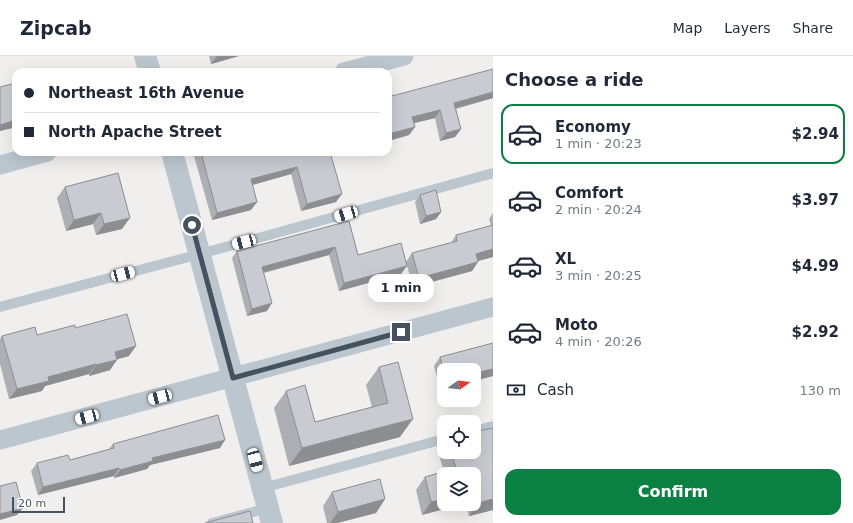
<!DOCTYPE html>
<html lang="en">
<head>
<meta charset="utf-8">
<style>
  :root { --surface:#fff; --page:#f2f2f3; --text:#1f2937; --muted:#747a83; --line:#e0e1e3; --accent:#0b8043 }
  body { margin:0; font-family:"DejaVu Sans",sans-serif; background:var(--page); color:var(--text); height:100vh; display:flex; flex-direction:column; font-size:15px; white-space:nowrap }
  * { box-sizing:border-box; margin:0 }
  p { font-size:13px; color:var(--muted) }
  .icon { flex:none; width:22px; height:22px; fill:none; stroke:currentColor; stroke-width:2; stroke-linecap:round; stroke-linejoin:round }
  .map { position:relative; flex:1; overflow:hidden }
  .side { display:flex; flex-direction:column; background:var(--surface); width:360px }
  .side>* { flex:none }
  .hud { position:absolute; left:12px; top:12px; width:380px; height:88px; border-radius:12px; box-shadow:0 4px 16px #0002; display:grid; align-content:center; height:88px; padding:0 12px; background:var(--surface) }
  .needle { width:26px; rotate:75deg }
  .fabs { position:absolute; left:437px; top:307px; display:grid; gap:8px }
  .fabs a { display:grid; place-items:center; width:44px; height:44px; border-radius:8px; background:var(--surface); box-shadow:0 4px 16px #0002; font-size:20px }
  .scale { position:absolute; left:12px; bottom:10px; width:53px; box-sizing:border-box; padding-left:4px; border:2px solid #45525d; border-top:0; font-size:11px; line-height:14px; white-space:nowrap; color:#45525d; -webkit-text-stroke:3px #fff; paint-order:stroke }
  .end { position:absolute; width:18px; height:18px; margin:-9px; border:5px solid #45525d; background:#fff; box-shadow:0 0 0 2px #fff }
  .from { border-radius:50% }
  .bubble { position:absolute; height:28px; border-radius:12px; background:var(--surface); box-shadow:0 4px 16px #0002; font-size:13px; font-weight:800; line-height:28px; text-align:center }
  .car { position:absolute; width:12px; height:24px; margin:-12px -6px; border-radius:5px; box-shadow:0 0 3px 1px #0007; background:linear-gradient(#fff 24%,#345 0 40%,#fff 0 76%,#345 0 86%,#fff 0) }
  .hud b { display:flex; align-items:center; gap:14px; height:38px; font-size:15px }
  .hud b+b { border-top:1px solid var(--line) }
  .hud i { width:10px; height:10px; background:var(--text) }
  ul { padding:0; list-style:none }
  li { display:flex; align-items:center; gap:12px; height:60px; margin:0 8px 6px; padding:0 4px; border:2px solid transparent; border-radius:12px }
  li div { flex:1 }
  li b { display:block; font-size:15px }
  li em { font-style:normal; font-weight:800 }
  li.on { border-color:var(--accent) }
  li>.icon { width:36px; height:36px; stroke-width:1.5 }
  h2 { padding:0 12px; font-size:18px; line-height:48px }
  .pay { display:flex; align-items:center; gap:10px; height:44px; padding:0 12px; font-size:15px }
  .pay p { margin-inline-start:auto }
  .button { display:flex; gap:8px; margin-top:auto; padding:8px 12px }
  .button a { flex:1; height:46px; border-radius:12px; background:var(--accent); color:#fff; font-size:16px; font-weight:800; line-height:46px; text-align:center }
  header { display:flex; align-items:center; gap:24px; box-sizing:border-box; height:56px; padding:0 20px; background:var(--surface); border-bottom:1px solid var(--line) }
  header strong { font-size:19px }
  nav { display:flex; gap:22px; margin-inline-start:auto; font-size:14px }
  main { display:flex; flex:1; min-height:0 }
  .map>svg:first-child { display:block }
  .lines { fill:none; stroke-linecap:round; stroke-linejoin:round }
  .service { stroke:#bbc6ce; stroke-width:10 }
  .minor { stroke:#bbc6ce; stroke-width:19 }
  .tertiary { stroke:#bbc6ce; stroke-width:22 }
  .wall { fill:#acafb4 }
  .shaded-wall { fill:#8c8e92 }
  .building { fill:#c8cbd1; stroke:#8c8e92 }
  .route { stroke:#45525d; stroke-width:5 }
</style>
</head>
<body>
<header>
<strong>Zipcab</strong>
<nav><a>Map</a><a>Layers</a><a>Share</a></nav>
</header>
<main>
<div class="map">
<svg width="493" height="467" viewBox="0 0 493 467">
  <rect width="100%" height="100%" fill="#f1eeee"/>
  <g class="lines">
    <g class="service">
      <path d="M0 251 200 198 493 117"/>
      <path d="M474 375 493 370"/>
      <path d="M263 432 444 383"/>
      <path d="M212 467 268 452"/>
    </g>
    <g class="minor">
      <path d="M344 16 404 0"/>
      <path d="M0 109 47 96"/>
      <path d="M0 384 493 251"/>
    </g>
    <g class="tertiary">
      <path d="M145 0 150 16"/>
      <path d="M172 96 272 467"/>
    </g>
  </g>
  <g class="wall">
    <path d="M209 0H239L211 8Z"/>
    <path d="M16 23V71L0 75V31L13 28Z"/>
    <path d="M388 39 392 40 493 42 456 53 461 73 455 81 440 85 435 62 414 67 415 71 409 79 388 85Z"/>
    <path d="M197 96H330L336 146 301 155 291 118 252 129 257 146 251 154 212 164 194 100Z"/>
    <path d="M118 117 122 173 96 179 93 168 66 175 57 142 65 131Z"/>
    <path d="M420 139 441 156 436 163 420 168 415 146Z"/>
    <path d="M493 157V201L478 205 472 215 413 231 406 206 412 197 451 187 456 179 491 170 489 163Z"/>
    <path d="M349 165 358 199 401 218 339 235 329 199 264 217 267 255 247 260 232 202 237 195Z"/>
    <path d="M37 279 129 300 117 303 110 314 89 320V318L45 330 42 335 9 343 0 308V283L2 280Z"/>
    <path d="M493 287V320L477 324 478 328 474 334V314H444V344L443 345 434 310 440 301Z"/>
    <path d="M379 311 400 381 289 410 274 352 286 335 315 366 372 351 366 329Z"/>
    <path d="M493 372V454L469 460 466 448H474V418L444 448 422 459 416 434 425 421 444 416 438 396 444 388V396H474Z"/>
    <path d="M113 388 220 392 150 409 147 413 114 422V420L38 439 31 415 37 407 70 404 109 393Z"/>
    <path d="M332 436 385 443 376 457 337 467H327L323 450Z"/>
  </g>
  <g class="shaded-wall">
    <path d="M217 0H239L211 8Z"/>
    <path d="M493 36V42L449 54 454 47Z"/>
    <path d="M440 54 435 62 407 69 412 61Z"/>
    <path d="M16 64V71L0 75V69Z"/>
    <path d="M415 71 409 79 388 85V83L392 77Z"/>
    <path d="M461 73 455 81 440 85 446 77Z"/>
    <path d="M297 111 291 118 245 131 251 123Z"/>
    <path d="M342 138 336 146 301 155 307 148Z"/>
    <path d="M257 146 251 154 212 164 217 157Z"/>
    <path d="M441 156 436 163 420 168 426 160Z"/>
    <path d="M101 157 93 168 66 175 74 164Z"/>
    <path d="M130 162 122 173 96 179 104 168Z"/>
    <path d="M335 191 329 199 257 218 262 211Z"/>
    <path d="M493 193V201L470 207 476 198Z"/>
    <path d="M478 206 472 215 413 231 419 222Z"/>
    <path d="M407 210 401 218 339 235 344 227Z"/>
    <path d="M272 247 267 255 247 260 252 253Z"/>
    <path d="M136 290 129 300 108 306 115 296Z"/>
    <path d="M117 304 110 314 89 320 96 309Z"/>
    <path d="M96 308 89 318 45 330 42 335 9 343 17 333 48 321Z"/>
    <path d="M493 313V320L474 325 475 317Z"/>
    <path d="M478 328 474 334V329Z"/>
    <path d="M413 363 400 381 289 410 302 392Z"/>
    <path d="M225 384 220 392 150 409 147 413 114 422 120 414 152 402Z"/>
    <path d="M119 412 114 420 38 439 43 431Z"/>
    <path d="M385 443 376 457 337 467H330L338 456Z"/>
    <path d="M444 443V448H464L422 459 431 446Z"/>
    <path d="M493 443V454L469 460 478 447Z"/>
    <path d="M23 452 17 459 0 464V458Z"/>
  </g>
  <g class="building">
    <path d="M493 13V36L454 47 461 73 446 77 440 54 412 61 415 71 392 77 390 70H388V39L392 38V40Z"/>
    <path d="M48 14 49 16H41Z"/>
    <path d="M16 27V64L0 69V31Z"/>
    <path d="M201 96H330L342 138 307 148 297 111 251 123 257 146 217 157Z"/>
    <path d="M118 117 130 162 104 168 101 157 74 164 65 131Z"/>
    <path d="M436 134 441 156 426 160 420 139Z"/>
    <path d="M349 165 358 199 401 187 407 210 344 227 335 191 262 211 272 247 252 253 237 195Z"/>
    <path d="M493 169V193L476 198 478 206 419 222 412 197 457 185 456 179Z"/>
    <path d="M127 258 136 290 115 296 117 304 96 309V308L48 321 49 325 17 333 2 280 35 271 37 279 75 269V272Z"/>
    <path d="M493 287V313L475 317 478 328 474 329V314H444V315L440 301Z"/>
    <path d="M398 306 413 363 302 392 286 335 305 329 315 366 388 347 379 311Z"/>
    <path d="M218 359 225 384 152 402 153 405 120 414 119 412 43 431 37 407 68 399 70 404 114 392 113 388Z"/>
    <path d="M493 372V443L478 447 475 435H474V418H444V443L431 446 425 421 456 412 451 396H474V376Z"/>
    <path d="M380 423 385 443 338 456 332 436Z"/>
    <path d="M16 426 23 452 0 458V430Z"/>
    <path d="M250 455 253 467H205Z"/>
  </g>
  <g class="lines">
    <path class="route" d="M192 169 233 322 401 276"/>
  </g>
</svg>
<div class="fabs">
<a><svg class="needle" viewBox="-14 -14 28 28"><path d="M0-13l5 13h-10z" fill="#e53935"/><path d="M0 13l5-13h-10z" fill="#747a83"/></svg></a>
<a><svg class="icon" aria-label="locate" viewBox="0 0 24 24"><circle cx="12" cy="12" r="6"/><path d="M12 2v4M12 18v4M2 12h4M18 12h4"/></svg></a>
<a><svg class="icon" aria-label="layers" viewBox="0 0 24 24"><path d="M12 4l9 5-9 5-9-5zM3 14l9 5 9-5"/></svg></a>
</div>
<div class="scale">20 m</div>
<i class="end from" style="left:192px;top:169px"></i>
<i class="end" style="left:401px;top:276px"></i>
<div class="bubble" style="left:368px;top:218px;width:66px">1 min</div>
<i class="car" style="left:346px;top:158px;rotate:254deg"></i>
<i class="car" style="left:244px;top:186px;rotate:255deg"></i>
<i class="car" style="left:123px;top:218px;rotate:75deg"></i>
<i class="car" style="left:160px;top:341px;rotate:255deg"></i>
<i class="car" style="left:87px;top:361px;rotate:255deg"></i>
<i class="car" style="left:255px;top:404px;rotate:165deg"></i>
<div class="hud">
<b><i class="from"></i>Northeast 16th Avenue</b>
<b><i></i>North Apache Street</b>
</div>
</div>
<section class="side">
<h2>Choose a ride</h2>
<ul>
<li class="on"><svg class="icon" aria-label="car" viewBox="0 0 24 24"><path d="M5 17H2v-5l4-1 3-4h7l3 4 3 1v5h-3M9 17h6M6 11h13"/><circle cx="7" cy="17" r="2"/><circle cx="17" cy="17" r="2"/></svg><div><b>Economy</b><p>1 min · 20:23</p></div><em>$2.94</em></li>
<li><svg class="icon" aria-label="car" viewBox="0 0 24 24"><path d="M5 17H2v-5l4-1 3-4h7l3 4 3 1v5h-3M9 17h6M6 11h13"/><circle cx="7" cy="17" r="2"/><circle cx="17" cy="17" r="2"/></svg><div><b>Comfort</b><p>2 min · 20:24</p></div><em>$3.97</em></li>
<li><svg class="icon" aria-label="car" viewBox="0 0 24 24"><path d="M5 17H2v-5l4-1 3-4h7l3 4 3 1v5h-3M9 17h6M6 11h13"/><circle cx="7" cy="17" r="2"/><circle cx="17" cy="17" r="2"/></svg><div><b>XL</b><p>3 min · 20:25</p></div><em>$4.99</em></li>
<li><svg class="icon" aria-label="car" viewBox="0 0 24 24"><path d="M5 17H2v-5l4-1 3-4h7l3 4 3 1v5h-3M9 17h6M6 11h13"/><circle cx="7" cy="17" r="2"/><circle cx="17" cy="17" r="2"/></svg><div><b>Moto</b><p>4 min · 20:26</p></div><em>$2.92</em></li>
</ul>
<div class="pay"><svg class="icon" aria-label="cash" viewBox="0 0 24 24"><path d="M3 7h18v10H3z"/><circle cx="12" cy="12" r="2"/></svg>Cash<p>130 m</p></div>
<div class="button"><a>Confirm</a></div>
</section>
</main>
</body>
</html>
